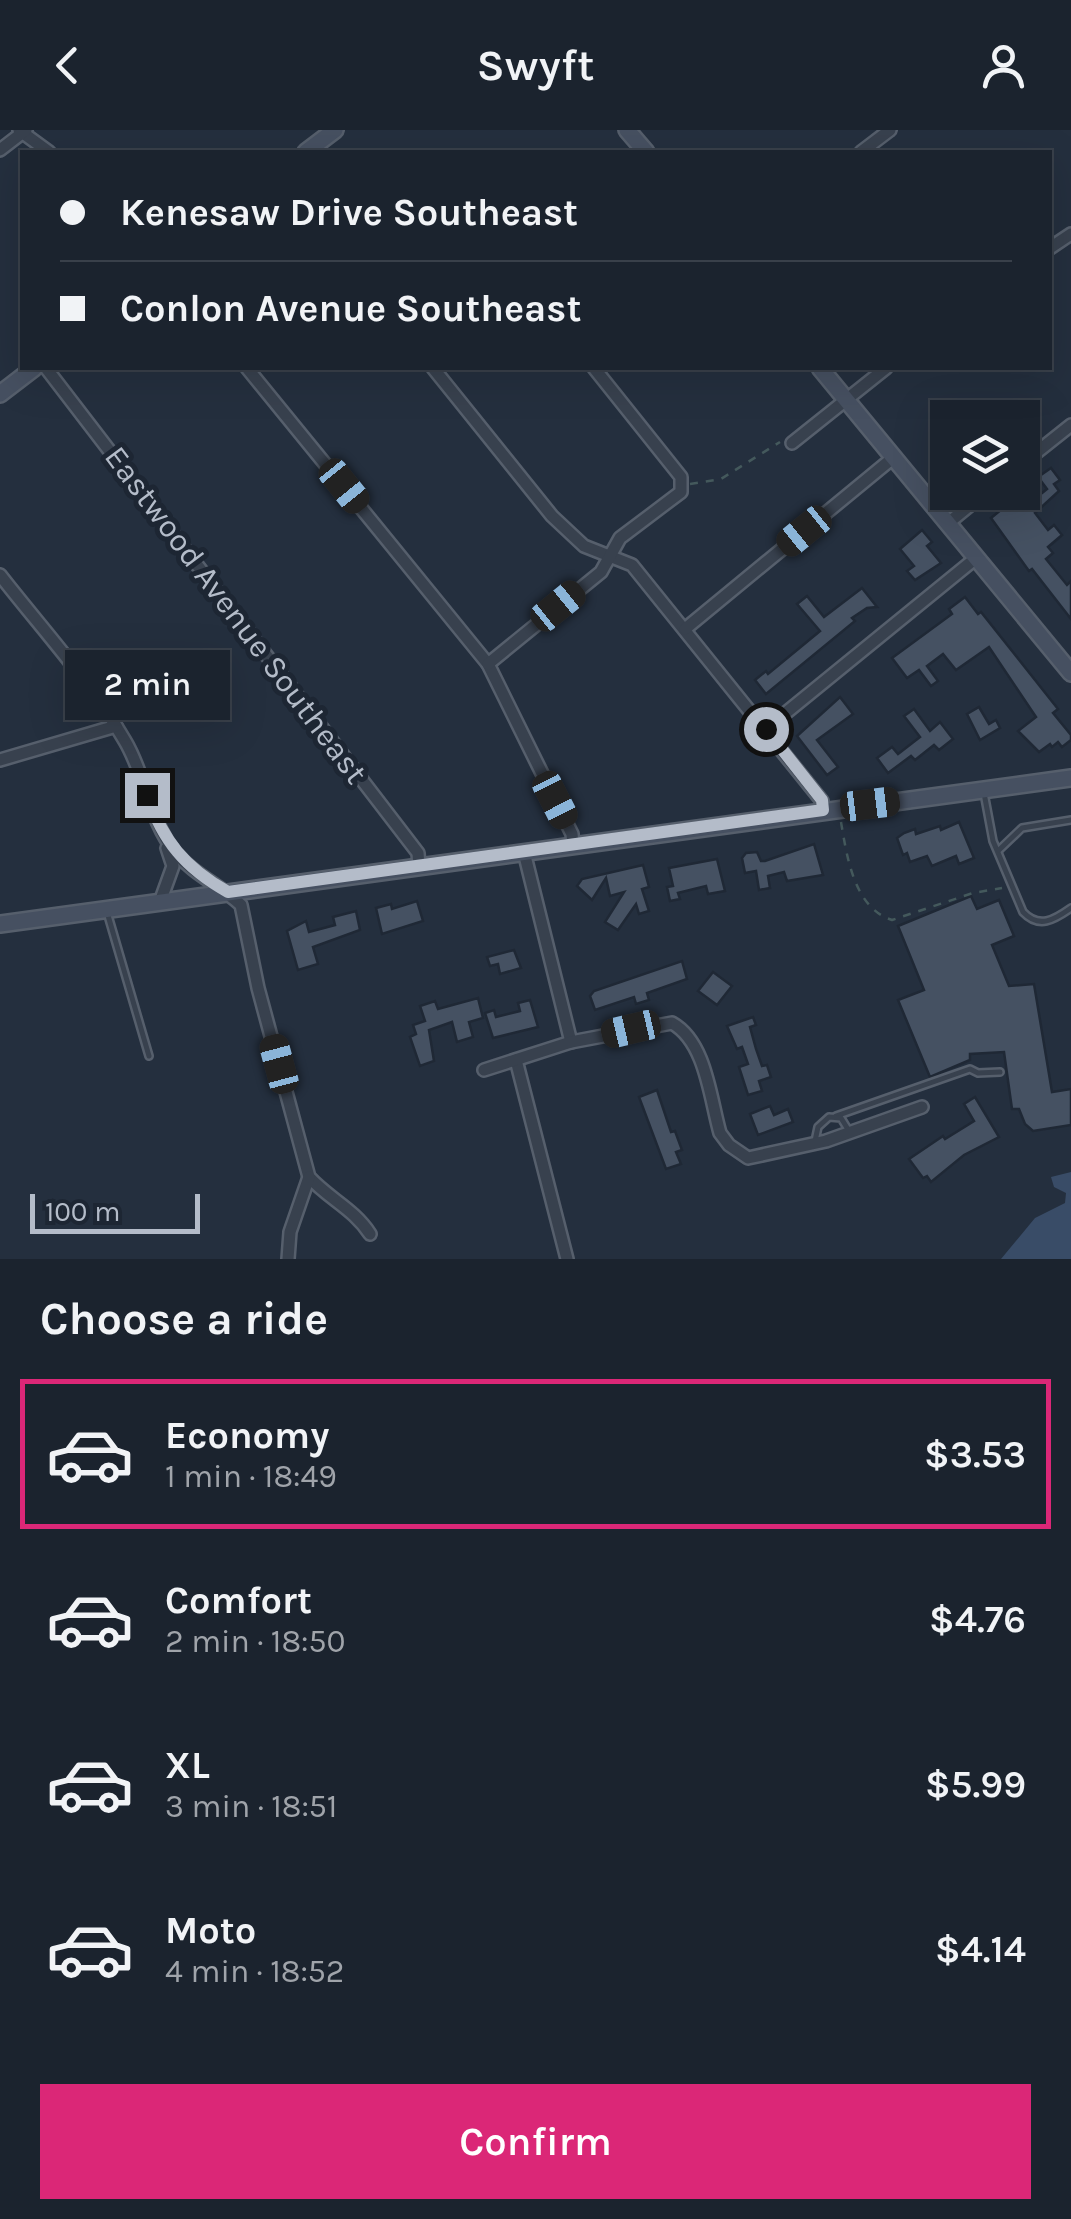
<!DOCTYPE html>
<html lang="en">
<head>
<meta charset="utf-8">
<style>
  :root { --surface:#1b232e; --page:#282f3a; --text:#f1f3f6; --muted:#a0a4aa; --line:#39404a; --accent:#db2777 }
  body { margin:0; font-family:Karla,sans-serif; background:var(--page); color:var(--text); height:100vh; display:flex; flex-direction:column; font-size:38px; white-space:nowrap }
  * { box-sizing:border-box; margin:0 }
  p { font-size:32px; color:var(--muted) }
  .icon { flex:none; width:55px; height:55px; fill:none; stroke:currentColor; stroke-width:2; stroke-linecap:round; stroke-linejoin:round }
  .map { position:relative; height:1129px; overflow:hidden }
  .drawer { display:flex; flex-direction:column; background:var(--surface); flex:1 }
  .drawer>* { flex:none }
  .top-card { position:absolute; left:20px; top:20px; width:1032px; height:220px; border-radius:0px; box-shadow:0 10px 40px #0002,0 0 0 2px var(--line); display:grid; align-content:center; height:220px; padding:0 40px; background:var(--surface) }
  .controls { position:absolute; left:930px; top:270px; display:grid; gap:20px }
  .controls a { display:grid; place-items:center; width:110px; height:110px; border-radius:0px; background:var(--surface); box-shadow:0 10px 40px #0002,0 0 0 2px var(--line); font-size:50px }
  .scale { position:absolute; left:30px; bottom:25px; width:170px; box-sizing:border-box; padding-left:10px; border:5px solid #b4bcc9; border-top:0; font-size:28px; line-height:35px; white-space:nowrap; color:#b4bcc9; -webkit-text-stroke:8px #1d2633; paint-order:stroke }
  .end { position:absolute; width:45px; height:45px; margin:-22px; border:12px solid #b4bcc9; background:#111; box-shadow:0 0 0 5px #111 }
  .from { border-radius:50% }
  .bubble { position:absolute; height:70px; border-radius:0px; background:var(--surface); box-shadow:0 10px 40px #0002,0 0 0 2px var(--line); font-size:32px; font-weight:600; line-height:70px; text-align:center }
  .car { position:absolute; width:30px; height:60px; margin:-30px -15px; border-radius:12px; box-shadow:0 0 8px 2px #0007; background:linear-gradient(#222 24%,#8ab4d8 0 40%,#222 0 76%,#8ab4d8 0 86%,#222 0) }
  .top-card b { display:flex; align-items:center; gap:35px; height:95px; font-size:38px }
  .top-card b+b { border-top:2px solid var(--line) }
  .top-card i { width:25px; height:25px; background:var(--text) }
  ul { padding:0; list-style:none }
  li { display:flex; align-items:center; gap:30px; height:150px; margin:0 20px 15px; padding:0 20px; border:5px solid transparent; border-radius:0px }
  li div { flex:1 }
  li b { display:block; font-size:38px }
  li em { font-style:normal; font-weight:600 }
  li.selected { border-color:var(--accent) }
  li>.icon { width:90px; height:90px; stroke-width:1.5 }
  h2 { padding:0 40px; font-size:45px; line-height:120px }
  .button { display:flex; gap:20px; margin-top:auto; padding:20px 40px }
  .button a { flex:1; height:115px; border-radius:0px; background:var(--accent); color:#fff; font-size:40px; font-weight:600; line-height:115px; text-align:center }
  header { display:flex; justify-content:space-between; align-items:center; height:130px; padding:0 40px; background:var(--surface); font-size:45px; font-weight:600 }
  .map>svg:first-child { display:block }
  .water { fill:#394c67 }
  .building { fill:#455162; stroke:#1f2835; stroke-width:2.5 }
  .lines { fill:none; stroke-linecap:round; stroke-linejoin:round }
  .lane-casing { stroke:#565f6c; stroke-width:10 }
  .street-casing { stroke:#565f6c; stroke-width:16 }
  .secondary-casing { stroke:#565f6c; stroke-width:20 }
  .path { stroke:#44595c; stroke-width:2.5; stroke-dasharray:8 8; stroke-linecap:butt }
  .lane { stroke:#38414e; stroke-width:5 }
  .street { stroke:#38414e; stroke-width:11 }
  .secondary { stroke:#465061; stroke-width:15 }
  .route { stroke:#b4bcc9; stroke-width:12 }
  .labels { text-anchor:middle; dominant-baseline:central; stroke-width:10; stroke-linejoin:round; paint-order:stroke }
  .street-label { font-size:32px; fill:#b4bcc9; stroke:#1d2633 }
</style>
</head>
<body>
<header><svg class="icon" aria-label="back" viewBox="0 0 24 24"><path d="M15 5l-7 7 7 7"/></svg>Swyft<svg class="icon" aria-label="person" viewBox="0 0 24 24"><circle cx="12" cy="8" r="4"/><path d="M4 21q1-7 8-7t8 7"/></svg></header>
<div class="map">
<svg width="1071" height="1129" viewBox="0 0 1071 1129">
  <rect width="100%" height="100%" fill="#242f3e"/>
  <path class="water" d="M1071 1042V1129H1001L1035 1088 1065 1073 1066 1063 1054 1057 1051 1047Z"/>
  <g class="building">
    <path d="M1051 338 1060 350 1054 354 1059 361 1035 383 1048 400 1054 395 1062 405 1048 417 1053 423 1046 429 1067 455 1071 451V489L1032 439 1029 441 991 388 1013 370 1021 380 1047 359 1038 347Z"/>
    <path d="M922 400 932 412 927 416 941 433 915 450 907 441 914 436 900 419Z"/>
    <path d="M862 458 877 477 867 478 852 488 855 491 766 564 755 550 766 541 768 544 820 501 797 474 807 466 824 487Z"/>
    <path d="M965 467 978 484 981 482 1058 579 1053 583 1071 605V610L1062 617 1058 612 1052 617 1050 614 1039 622 1018 601 1036 587 989 517 956 540 943 524 927 536 938 551 931 556 919 540 907 548 892 528 952 484 949 479Z"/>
    <path d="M840 567 853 584 817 610 838 637 827 645 797 606Z"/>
    <path d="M979 577 989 594 996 590 1000 598 980 610 967 584Z"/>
    <path d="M914 579 930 601 940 592 953 609 939 620 934 615 915 630 911 626 888 643 877 628 892 617 898 624 920 607 904 586Z"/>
    <path d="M959 692 974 728 959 734 956 726 932 736 927 726 910 732 907 723 903 725 897 708 904 703 915 699 916 704 940 696 941 700Z"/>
    <path d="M814 714 823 745 787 751 784 742 768 746 770 758 759 760 756 741 745 743 742 728 746 723 757 722 761 731H765Z"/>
    <path d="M717 729 725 761 708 764 706 756 678 763 680 769 670 771 667 757 673 756 669 738Z"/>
    <path d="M643 735 649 757 642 759 649 781 639 784 636 774 618 800 605 792 624 762 610 766 606 748 592 770 577 756 582 749Z"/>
    <path d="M971 766 977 779 999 770 1014 806 992 815 1009 856 1034 854 1052 962 1071 959V995L1033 1001 1025 994 1019 979H1012L1004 922 970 924V930L930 947 898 870 924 860 898 796Z"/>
    <path d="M417 771 423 791 382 804 376 778 391 774 392 779Z"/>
    <path d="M356 781 360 800 313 817 318 834 298 840 287 801 306 791 309 802 335 795 333 787Z"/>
    <path d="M514 820 521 838 500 844 498 834 490 836 487 827Z"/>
    <path d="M682 831 687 849 647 863 649 870 636 874 634 867 595 880 590 866 594 861Z"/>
    <path d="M713 842 732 856 717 875 698 861Z"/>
    <path d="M478 868 483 888 469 892 473 907 457 912 452 892 429 900 434 931 420 936 410 907 416 904 413 895 425 891 420 876 435 871 438 879Z"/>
    <path d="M530 870 538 897 493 908 485 883 494 880 496 887 520 881 518 873Z"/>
    <path d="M753 887 756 895 750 897 756 919 762 936 767 935 771 947 759 951 762 961 748 965 739 937 748 934 742 917 737 919 727 896Z"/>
    <path d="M657 960 671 1002 675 1001 682 1020 676 1022 681 1034 666 1039 639 967Z"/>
    <path d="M975 967 999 1007 964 1025 931 1052 927 1046 923 1048 909 1029 943 1006 945 1009 974 991 964 974Z"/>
    <path d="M770 976 774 985 788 979 793 992 758 1005 750 984Z"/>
  </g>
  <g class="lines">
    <defs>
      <g id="lane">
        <path d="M984 663 993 711 1023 782C1039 799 1054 790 1071 778"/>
        <path d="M999 720 1022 698 1071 690"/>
        <path d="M107 782 149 926"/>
        <path d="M836 986 970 939 978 943 1000 942"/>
        <path d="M815 1011 818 997 829 987 841 988 849 1001"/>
      </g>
      <g id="street">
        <path d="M19 0 49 22"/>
        <path d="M0 20 26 0"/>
        <path d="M861 22 890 0"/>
        <path d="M1050 118 1071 104"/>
        <path d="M46 238 418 723 419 736"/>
        <path d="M247 238 488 534 572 704 573 715"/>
        <path d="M433 238 552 386 584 416 632 435 822 671 823 680"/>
        <path d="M792 313 886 238"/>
        <path d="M1022 334 1071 295"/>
        <path d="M947 394 986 362"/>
        <path d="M0 445C42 499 91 552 125 611 146 646 149 690 175 722 194 745 220 755 241 775L258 858 309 1047C329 1069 354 1079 370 1104"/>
        <path d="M685 499 894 327"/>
        <path d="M488 534 601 442 620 408 681 362V347L594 238"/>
        <path d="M766 599 976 428"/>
        <path d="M0 630 116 596"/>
        <path d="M524 722 571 912"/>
        <path d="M160 772 173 736 167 718"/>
        <path d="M516 930 567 1129"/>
        <path d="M484 940 571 912 672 893C706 912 710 968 720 1003L729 1015 748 1028 826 1011 922 977"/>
        <path d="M288 1129 290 1102 309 1047"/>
      </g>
      <g id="secondary">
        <path d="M627 0 646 22"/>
        <path d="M306 22 335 0"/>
        <path d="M820 238 1071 543"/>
        <path d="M0 264 34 238"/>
        <path d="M0 794 1071 648"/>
      </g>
    </defs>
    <use href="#lane" class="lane-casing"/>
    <use href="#street" class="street-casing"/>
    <use href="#secondary" class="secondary-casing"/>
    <g class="path">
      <path d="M690 354 721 349 780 312"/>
      <path d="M841 692C847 727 854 778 892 790L973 763 1002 758"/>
    </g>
    <use href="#lane" class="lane"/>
    <use href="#street" class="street"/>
    <use href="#secondary" class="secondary"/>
  </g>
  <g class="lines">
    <path class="route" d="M147 665C163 711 185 738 228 762L823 680 822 670 766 599"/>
  </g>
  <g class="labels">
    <g class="street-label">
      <text transform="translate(236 485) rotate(53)">Eastwood Avenue Southeast</text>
    </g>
  </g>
</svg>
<div class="controls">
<a><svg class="icon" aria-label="layers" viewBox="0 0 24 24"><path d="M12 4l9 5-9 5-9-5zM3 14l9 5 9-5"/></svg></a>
</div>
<div class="scale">100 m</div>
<i class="end from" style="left:766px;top:599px"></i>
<i class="end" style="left:147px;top:665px"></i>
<div class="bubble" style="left:65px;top:520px;width:165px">2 min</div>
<i class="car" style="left:344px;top:356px;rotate:141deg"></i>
<i class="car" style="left:804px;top:401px;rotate:231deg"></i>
<i class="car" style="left:558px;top:476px;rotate:51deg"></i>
<i class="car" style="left:555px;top:670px;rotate:153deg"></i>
<i class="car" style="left:870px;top:674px;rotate:83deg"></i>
<i class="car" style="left:631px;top:899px;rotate:257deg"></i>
<i class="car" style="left:279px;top:934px;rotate:345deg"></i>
<div class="top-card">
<b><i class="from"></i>Kenesaw Drive Southeast</b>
<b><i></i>Conlon Avenue Southeast</b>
</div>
</div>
<section class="drawer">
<h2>Choose a ride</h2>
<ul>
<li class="selected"><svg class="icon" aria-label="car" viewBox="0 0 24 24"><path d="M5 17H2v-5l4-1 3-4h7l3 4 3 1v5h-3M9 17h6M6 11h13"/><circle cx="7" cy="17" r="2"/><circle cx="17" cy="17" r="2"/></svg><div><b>Economy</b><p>1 min · 18:49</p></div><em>$3.53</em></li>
<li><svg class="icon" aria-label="car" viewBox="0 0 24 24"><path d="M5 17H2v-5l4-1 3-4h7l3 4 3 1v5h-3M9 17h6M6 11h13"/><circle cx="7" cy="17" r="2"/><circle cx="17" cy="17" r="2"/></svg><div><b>Comfort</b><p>2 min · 18:50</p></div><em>$4.76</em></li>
<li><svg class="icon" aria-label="car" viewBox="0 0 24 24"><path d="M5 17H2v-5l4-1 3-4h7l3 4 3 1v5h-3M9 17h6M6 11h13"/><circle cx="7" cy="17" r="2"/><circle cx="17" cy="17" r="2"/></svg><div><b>XL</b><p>3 min · 18:51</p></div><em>$5.99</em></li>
<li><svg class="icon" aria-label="car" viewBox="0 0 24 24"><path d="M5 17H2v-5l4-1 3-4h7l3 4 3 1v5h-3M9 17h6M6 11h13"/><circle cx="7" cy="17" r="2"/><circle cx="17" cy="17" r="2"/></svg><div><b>Moto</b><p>4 min · 18:52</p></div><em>$4.14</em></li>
</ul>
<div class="button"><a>Confirm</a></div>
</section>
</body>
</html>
